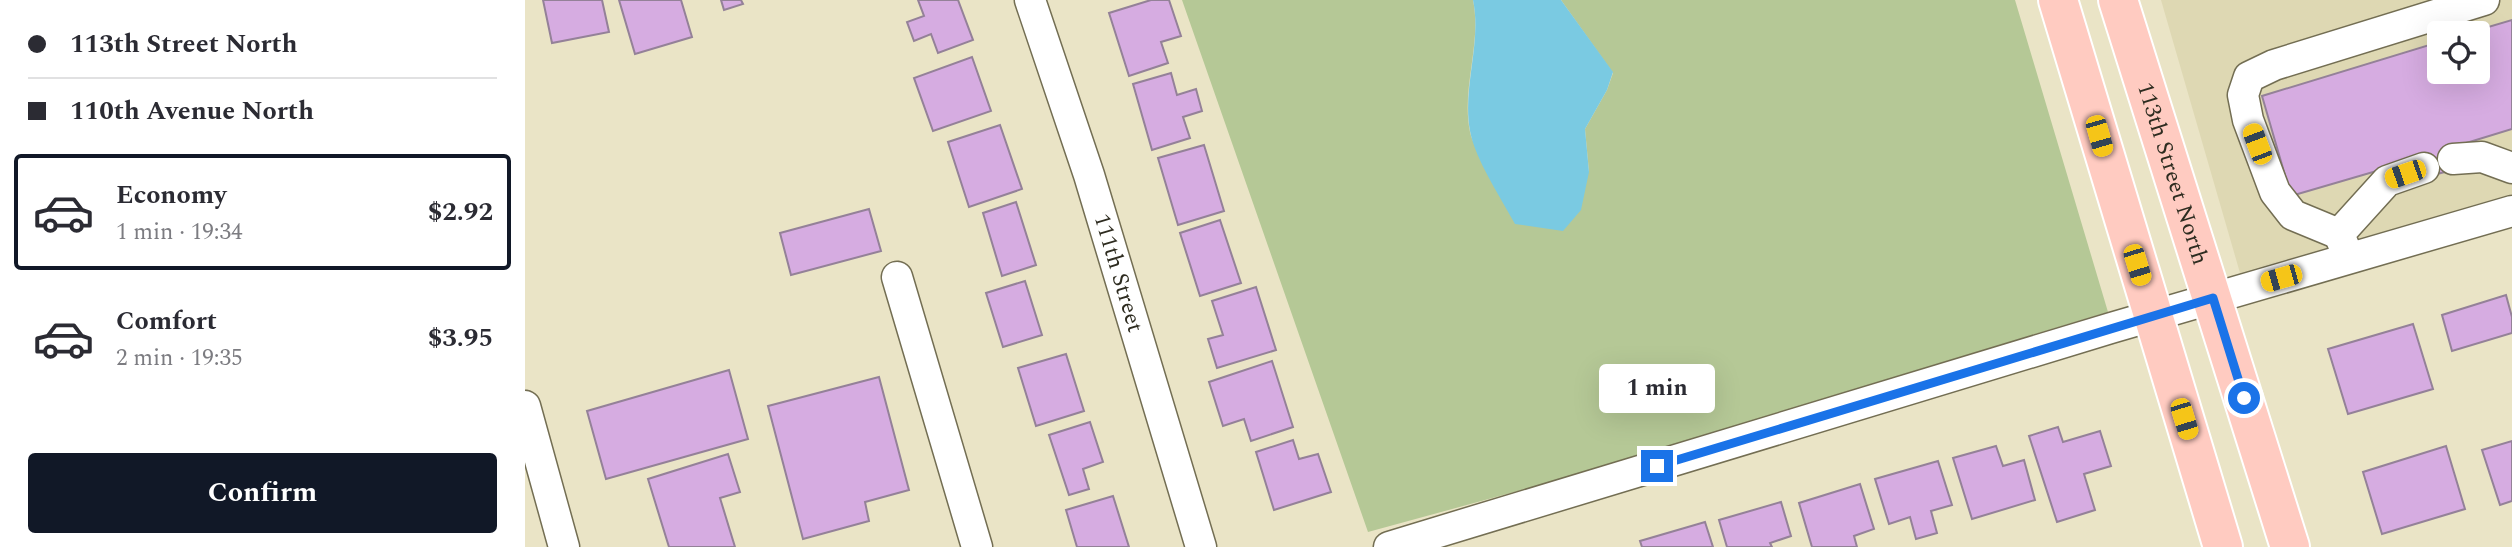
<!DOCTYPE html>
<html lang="en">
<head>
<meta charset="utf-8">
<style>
  :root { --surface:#fff; --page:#f2f2f3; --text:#2b2b33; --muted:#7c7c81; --line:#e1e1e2; --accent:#111827 }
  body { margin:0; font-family:Spectral,serif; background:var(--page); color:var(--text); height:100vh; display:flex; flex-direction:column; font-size:26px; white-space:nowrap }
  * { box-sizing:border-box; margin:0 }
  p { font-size:23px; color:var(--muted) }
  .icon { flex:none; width:38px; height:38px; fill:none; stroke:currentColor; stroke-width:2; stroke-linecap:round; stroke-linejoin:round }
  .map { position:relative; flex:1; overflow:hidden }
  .sheet { display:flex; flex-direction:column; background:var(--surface); width:525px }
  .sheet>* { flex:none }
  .guide { display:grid; align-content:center; height:154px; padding:0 28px; background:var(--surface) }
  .fabs { position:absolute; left:1902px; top:21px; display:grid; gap:14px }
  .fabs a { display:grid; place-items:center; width:63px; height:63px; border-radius:7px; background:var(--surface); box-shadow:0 7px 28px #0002; font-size:35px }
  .end { position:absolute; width:32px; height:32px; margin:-16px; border:9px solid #1a73e8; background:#fff; box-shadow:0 0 0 4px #fff }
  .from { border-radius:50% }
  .bubble { position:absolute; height:49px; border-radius:7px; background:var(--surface); box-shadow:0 7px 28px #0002; font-size:23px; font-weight:700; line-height:49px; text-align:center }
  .car { position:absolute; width:21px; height:42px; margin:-21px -10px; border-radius:9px; box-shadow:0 0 5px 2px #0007; background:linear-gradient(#f5c518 24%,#345 0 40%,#f5c518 0 76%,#345 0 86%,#f5c518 0) }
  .guide b { display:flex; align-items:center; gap:24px; height:66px; font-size:26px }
  .guide b+b { border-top:2px solid var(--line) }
  .guide i { width:18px; height:18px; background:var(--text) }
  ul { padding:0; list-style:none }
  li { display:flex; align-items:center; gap:21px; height:116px; margin:0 14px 10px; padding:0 14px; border:4px solid transparent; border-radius:7px }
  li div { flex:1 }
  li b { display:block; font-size:26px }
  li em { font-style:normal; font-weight:700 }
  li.on { border-color:var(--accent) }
  li>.icon { width:63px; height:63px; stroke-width:1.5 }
  .action { display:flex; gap:14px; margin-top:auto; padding:14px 28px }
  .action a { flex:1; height:80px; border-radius:7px; background:var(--accent); color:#fff; font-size:28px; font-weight:700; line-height:80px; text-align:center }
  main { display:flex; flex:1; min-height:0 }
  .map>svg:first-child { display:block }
  .built { fill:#ded8b3; fill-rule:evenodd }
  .green { fill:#b5c896 }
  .water { fill:#7acae2 }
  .building { fill:#d6ace1; stroke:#948198; stroke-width:2 }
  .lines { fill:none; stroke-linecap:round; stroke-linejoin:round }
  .minor-casing { stroke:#736e53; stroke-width:33 }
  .major-casing { stroke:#fff; stroke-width:42 }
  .minor { stroke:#fff; stroke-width:30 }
  .major { stroke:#ffcbc1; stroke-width:38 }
  .route { stroke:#1a73e8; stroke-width:9 }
  .labels { text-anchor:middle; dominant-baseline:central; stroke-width:5; stroke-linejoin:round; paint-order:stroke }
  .street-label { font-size:23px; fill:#2e2c20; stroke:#eae4c6 }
</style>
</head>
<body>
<main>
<section class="sheet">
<div class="guide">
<b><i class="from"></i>113th Street North</b>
<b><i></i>110th Avenue North</b>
</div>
<ul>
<li class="on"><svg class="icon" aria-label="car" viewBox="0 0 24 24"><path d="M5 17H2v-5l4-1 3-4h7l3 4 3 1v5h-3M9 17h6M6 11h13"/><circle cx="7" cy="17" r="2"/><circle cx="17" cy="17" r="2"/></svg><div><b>Economy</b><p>1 min · 19:34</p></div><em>$2.92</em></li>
<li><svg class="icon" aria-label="car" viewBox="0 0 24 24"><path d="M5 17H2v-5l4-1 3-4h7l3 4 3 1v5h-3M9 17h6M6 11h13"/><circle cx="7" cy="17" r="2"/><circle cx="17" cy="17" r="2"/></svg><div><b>Comfort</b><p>2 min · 19:35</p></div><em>$3.95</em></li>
</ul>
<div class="action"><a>Confirm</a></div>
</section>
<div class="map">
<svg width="1987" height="547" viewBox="0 0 1987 547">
  <rect width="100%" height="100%" fill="#eae4c6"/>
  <path class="built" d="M1636 0H1987V194L1715 273ZM1914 33H1953V72H1914Z"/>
  <path class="green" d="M657 0H948C957 44 936 88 945 132 947 142 954 152 958 162L1064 172 1060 129 1082 90 1088 73 1036 0H1490L1583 312 1004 488 843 532Z"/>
  <path class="water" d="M948 0H1036L1088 72 1082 90 1060 129 1064 172 1056 210 1038 231 990 224C976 198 950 159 945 131 937 87 957 44 948 0Z"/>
  <g class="building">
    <path d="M18 0H77L84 32 27 43Z"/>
    <path d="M94 0H156L167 37 110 54Z"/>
    <path d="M196 0H216L218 4 199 10Z"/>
    <path d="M393 0H433L448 40 413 53 406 34 389 41 382 22 399 16Z"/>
    <path d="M626 0H644L656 36 636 42 643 63 604 76 584 13Z"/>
    <path d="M1987 20V129L1925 148 1931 169 1901 177 1896 158 1766 196 1737 96 1914 42V72H1953V33H1943Z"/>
    <path d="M447 57 466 111 408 131 389 78Z"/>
    <path d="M646 73 652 95 671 89 677 111 658 117 665 138 627 150 608 84Z"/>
    <path d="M475 125 497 189 444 207 423 142Z"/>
    <path d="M679 145 699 211 653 225 633 158Z"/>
    <path d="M491 202 511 265 477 276 458 213Z"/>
    <path d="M344 209 356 251 266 275 255 233Z"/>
    <path d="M695 220 716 283 675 296 655 233Z"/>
    <path d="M500 281 517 335 478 347 461 293Z"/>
    <path d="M731 287 751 350 692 368 683 339 698 335 687 301Z"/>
    <path d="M1981 295 1987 317V333L1927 351 1917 315Z"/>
    <path d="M1888 324 1908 389 1823 414 1803 349Z"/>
    <path d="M541 354 559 411 511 426 493 368Z"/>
    <path d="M747 361 768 427 726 441 719 419 698 426 684 382Z"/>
    <path d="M204 370 223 439 81 479 62 411Z"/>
    <path d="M354 377 384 490 340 502 344 521 278 539 243 406Z"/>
    <path d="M565 422 578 462 558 469 564 489 544 495 524 435Z"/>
    <path d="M1533 427 1538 442 1575 431 1586 466 1559 474 1570 510 1532 522 1504 436Z"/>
    <path d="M768 440 774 459 793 454 806 492 749 510 731 452Z"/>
    <path d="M1987 441V501L1975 505 1957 450Z"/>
    <path d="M1471 446 1478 466 1499 460 1510 500 1447 519 1428 458Z"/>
    <path d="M1921 446 1940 509 1857 534 1838 472Z"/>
    <path d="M203 454 215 492 195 498 210 547H144L123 479Z"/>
    <path d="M1413 461 1427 505 1406 511 1412 533 1391 539 1385 517 1364 524 1350 479Z"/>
    <path d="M1335 484 1349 529 1329 536 1332 547H1287L1274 503Z"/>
    <path d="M588 496 604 547H552L541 510Z"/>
    <path d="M1256 502 1266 536 1245 543 1247 547H1202L1194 520Z"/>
    <path d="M1180 522 1188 547H1117L1115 541Z"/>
  </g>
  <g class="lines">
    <defs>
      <g id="minor">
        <path id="s1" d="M505 0 564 175 676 547"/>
        <path d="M1928 159 1957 157 1987 168"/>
        <path d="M1814 234 1768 215 1750 192 1723 120 1718 95 1724 77 1749 65 1959 0"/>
        <path d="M1821 251 1814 234 1862 181 1899 168"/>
        <path d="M372 277 452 547"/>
        <path d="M0 406 39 547"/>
        <path d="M864 547 1586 328 1987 211"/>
      </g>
      <g id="major">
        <path d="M1533 0 1698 547"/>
        <path id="s2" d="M1593 0 1765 547"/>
      </g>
    </defs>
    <use href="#minor" class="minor-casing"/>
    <use href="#major" class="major-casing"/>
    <use href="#minor" class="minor"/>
    <use href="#major" class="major"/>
  </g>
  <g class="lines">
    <path class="route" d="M1132 466 1688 298 1719 398"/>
  </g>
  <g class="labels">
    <g class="street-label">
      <text stroke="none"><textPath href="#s2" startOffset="182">113th Street North</textPath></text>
      <text stroke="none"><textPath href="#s1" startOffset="287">111th Street</textPath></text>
    </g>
  </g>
</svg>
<div class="fabs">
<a><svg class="icon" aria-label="locate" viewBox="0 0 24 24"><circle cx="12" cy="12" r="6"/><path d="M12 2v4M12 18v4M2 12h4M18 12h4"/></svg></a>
</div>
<i class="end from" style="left:1719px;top:398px"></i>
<i class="end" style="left:1132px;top:466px"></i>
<div class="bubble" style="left:1074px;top:364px;width:116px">1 min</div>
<i class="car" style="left:1574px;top:136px;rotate:164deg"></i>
<i class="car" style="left:1732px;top:144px;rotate:339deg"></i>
<i class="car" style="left:1880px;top:174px;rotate:251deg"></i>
<i class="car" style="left:1612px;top:265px;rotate:163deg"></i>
<i class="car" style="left:1756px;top:278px;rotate:254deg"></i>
<i class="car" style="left:1659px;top:419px;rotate:163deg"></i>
</div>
</main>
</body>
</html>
